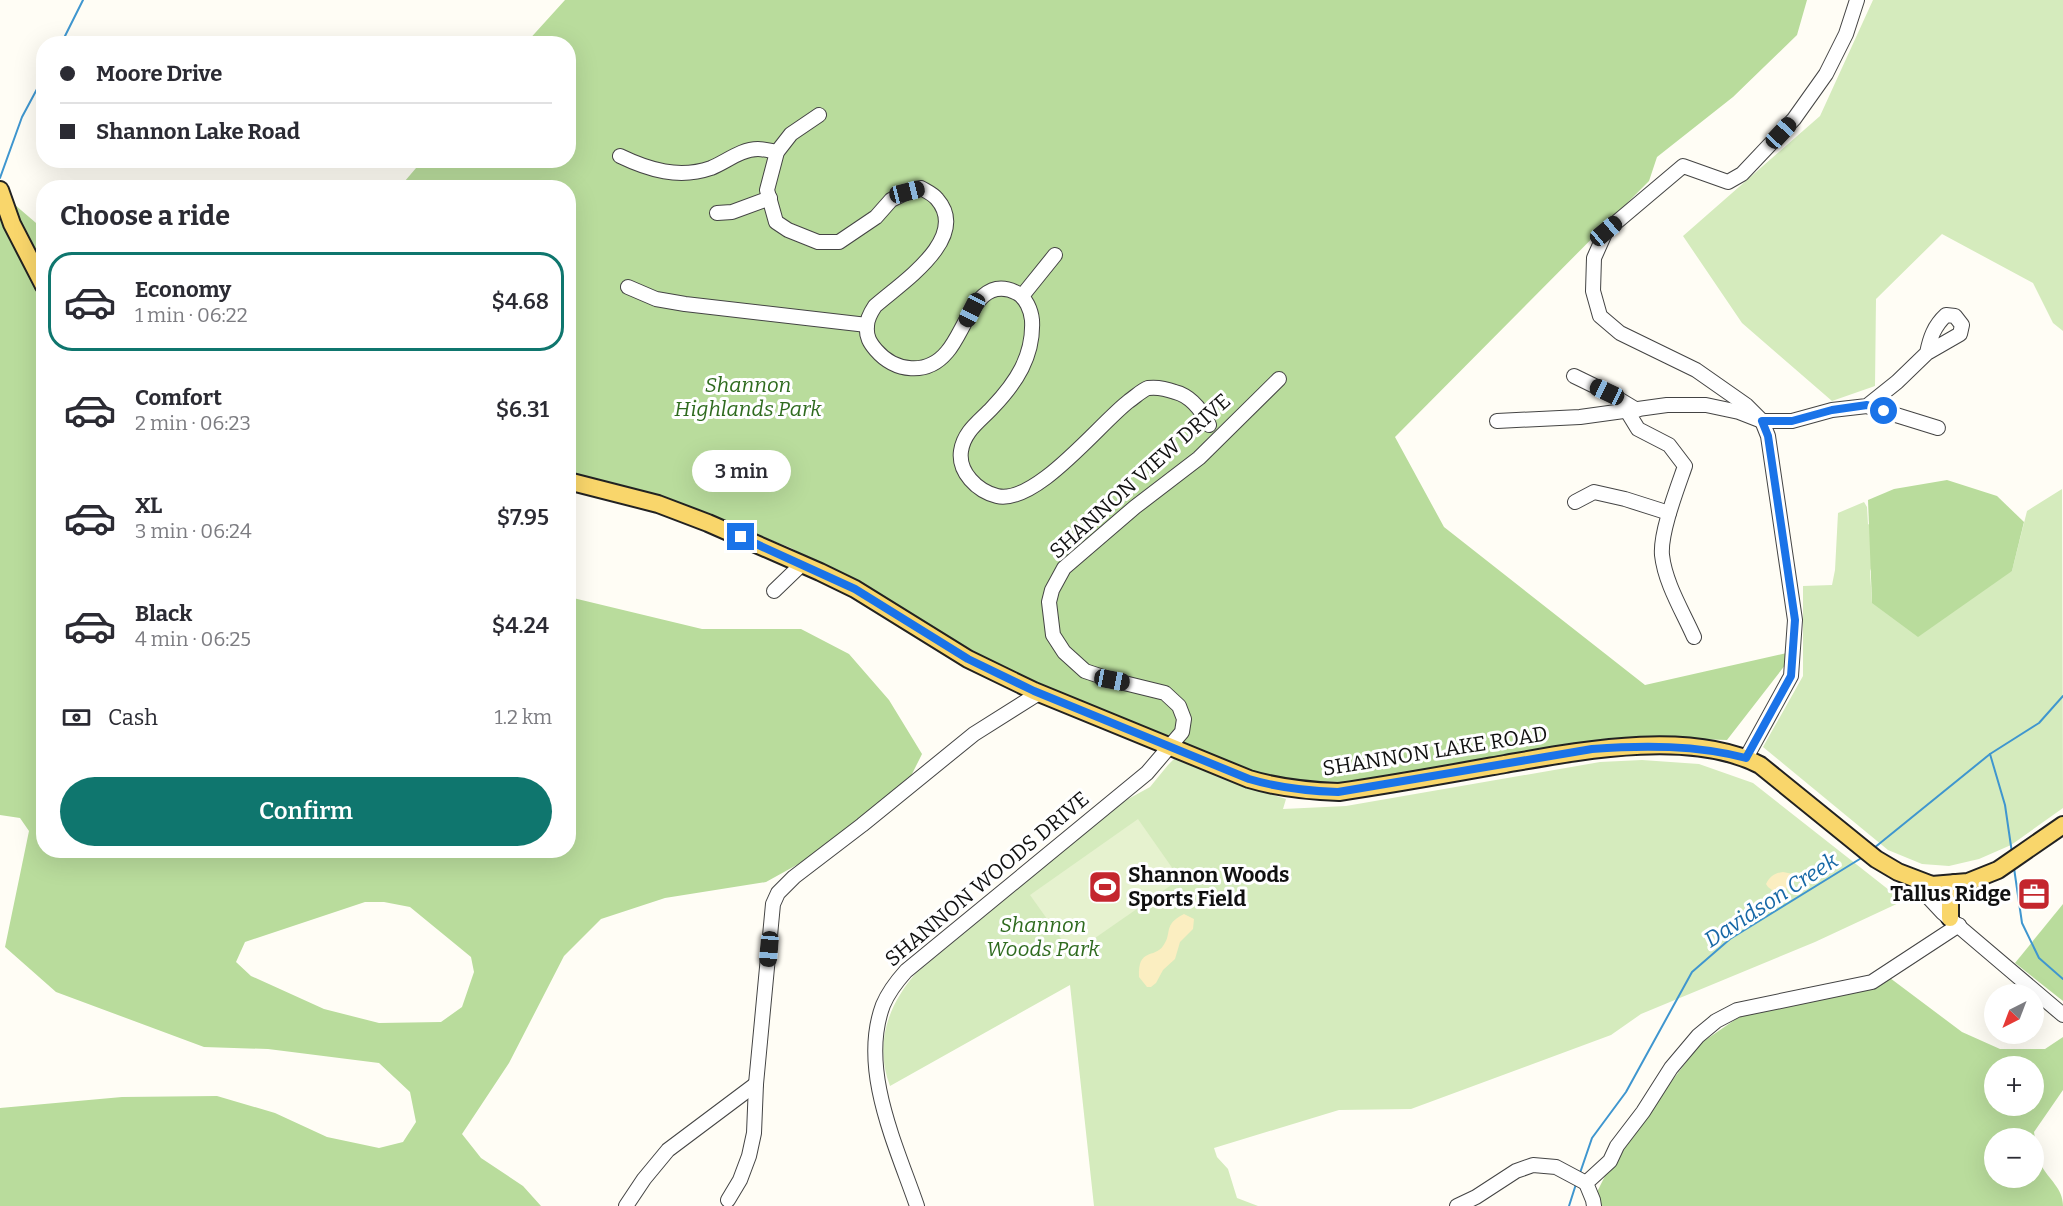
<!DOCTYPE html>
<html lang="en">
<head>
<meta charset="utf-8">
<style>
  :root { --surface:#fff; --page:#f7f7f7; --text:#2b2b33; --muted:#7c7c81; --line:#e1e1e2; --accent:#0f766e }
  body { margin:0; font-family:Bitter,serif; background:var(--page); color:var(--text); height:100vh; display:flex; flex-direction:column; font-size:22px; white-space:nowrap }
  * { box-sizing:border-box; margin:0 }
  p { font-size:20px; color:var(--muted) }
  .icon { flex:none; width:33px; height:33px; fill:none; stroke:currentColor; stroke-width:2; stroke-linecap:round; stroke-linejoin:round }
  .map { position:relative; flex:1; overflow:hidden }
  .panel { position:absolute; left:36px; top:180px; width:540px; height:678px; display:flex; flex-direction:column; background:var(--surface); border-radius:24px; box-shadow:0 6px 24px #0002 }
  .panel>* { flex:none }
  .hud { position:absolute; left:36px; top:36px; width:540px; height:132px; border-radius:24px; box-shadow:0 6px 24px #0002; display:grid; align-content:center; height:132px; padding:0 24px; background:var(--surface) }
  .needle { width:39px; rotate:222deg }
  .controls { position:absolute; left:1984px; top:984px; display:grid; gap:12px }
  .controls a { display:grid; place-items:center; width:60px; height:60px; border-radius:50%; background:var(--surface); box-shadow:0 6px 24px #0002; font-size:30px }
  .end { position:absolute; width:27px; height:27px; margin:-14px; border:8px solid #1a73e8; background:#fff; box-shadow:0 0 0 3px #fff }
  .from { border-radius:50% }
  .bubble { position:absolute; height:42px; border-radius:21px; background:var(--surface); box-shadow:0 6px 24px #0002; font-size:20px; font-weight:600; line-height:42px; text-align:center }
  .car { position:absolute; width:18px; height:36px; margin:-18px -9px; border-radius:8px; box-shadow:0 0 4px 2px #0007; background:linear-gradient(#222 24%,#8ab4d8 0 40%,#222 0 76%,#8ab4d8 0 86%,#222 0) }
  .hud b { display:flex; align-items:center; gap:21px; height:57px; font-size:22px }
  .hud b+b { border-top:2px solid var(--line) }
  .hud i { width:15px; height:15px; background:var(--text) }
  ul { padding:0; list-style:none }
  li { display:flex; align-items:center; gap:18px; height:99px; margin:0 12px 9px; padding:0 12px; border:3px solid transparent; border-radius:24px }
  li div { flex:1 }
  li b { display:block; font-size:22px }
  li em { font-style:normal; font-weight:600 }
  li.selected { border-color:var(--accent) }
  li>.icon { width:54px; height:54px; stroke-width:1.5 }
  h2 { padding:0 24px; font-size:27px; line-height:72px }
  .pay { display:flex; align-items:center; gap:15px; height:66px; padding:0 24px; font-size:22px }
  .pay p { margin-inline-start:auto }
  .button { display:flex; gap:12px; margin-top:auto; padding:12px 24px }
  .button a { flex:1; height:69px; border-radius:36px; background:var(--accent); color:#fff; font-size:24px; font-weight:600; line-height:69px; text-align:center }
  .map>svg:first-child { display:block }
  .green { fill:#d5ebbd }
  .forest { fill:#b9dc9c; fill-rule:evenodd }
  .sand { fill:#fbeec1 }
  .pitch { fill:#e6f2cf }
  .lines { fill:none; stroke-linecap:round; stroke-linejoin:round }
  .stream { stroke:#3f96cf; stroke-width:2 }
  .minor-casing { stroke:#444; stroke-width:16 }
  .major-casing { stroke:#222; stroke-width:20 }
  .minor { stroke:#fff; stroke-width:14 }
  .major { stroke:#f9d66b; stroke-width:16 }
  .route { stroke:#1a73e8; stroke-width:8 }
  .labels { text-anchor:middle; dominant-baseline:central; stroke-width:6; stroke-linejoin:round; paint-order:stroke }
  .park-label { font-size:21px; font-style:italic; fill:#2f6b1f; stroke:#fff }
  .street-label { font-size:21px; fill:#111; stroke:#fff }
  .poi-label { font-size:21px; font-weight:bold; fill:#111; stroke:#fff; text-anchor:start }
  .water-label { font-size:22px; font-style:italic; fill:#1768a6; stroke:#fff }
</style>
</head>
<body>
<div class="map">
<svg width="2063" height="1206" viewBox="0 0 2063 1206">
  <rect width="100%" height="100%" fill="#fffdf5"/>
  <g class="green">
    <path d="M1873 0H2063V331L2053 323 2033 283 1942 234 1876 299 1875 386 1832 401 1742 323 1683 236 1820 116Z"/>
    <path d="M2062 489 2063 808 2011 845 1979 859 1949 866 1922 864 1888 850 1763 747 1803 676V586L1832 585 1835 570 1838 513 1864 502 1867 507 1868 524 1873 527 1875 558 1870 571 1872 603 2012 571 2027 511Z"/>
    <path d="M1177 756 1235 783 1286 799 1283 809 1346 806 1600 762 1642 760 1699 764 1753 783 1903 901 1815 942 1641 1014 1611 1035 1411 1109 1339 1110 1214 1148 1217 1157 1228 1169 1237 1198 1258 1206H1094L1070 985 890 1086C874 1044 888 1005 916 973L1121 803 1150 787 1168 765Z"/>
  </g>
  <g class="forest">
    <path d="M565 0H1807L1797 35 1733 97 1657 157 1649 181 1395 437 1444 527 1645 685 1796 651 1727 740 1657 738 1606 739 1346 782 1295 781 1273 777 1254 771 1068 696 997 664 791 548 662 498 569 473 568 188H399L422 161 568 160V44L526 43Z"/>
    <path d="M0 192 43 229 44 850H568L569 597 702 629H801L849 654 889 700 922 754 898 802 849 836 766 882 665 898 601 919 564 956 509 1063 462 1134 481 1158 523 1186 541 1206H0V1108L122 1097 217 1096 275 1113 327 1137 379 1148 403 1142 416 1122 410 1092 379 1063 268 1049 204 1047 56 992 5 947 29 831 20 818 0 815ZM365 902H384L410 907 471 957 474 972 462 1007 441 1022 379 1023 324 1009 251 976 236 962 245 942Z"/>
    <path d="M1947 480 1997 496 2024 522 2012 571 1918 637 1872 603 1868 500 1894 489Z"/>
    <path d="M2063 904V1001L2015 963Z"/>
    <path d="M1890 978 1962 1032 2000 1049H2045L2063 1037V1090L2034 1132C2036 1142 2036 1156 2041 1165 2049 1180 2063 1188 2063 1206H1601L1596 1194 1617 1152 1701 1043 1739 1017 1872 987ZM1995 1066H2034V1106H1995ZM1995 1138H2034V1178H1995Z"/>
  </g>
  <g class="sand">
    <path d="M1783 872 1798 875 1795 882 1791 881 1783 894 1780 896 1768 887 1766 884C1770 876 1774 873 1783 872Z"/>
    <path d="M1184 914 1194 919 1193 929 1180 942 1175 959 1163 970 1156 983 1151 987H1147L1139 977C1138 947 1154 959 1163 946 1173 933 1162 925 1184 914Z"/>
  </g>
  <path class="pitch" d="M1138 819 1180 879 1072 954 1030 895Z"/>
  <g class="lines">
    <g class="stream">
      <path d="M61 44 83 0"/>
      <path d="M0 178 22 117 44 76"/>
      <path d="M1990 754 2005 805 2012 853"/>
      <path d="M1874 848 1990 754 2039 723 2063 696"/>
      <path d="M2014 868 2022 923 2039 958 2063 979"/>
      <path d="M1580 1173 1592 1138 1626 1092 1692 972 1730 939 1863 857"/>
      <path d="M1569 1206 1576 1184"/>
    </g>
    <defs>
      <g id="minor">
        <path d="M819 115 791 134 777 152 767 190 776 222 788 230 818 242H839L876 217 891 200 907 192 921 188C926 191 933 194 937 199 971 238 901 283 875 306 871 312 867 319 867 326 866 337 870 343 876 350 895 372 927 376 947 352 966 331 977 272 1017 293 1026 298 1031 310 1032 320 1034 356 1016 383 992 408 980 421 964 431 961 451 958 472 977 491 997 496 1036 505 1099 424 1129 401 1135 397 1142 390 1148 388 1156 387 1167 389 1175 392 1191 396 1202 411 1209 425"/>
        <path d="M620 156C649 170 679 179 711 168 726 162 741 149 758 149 764 149 771 151 777 152"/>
        <path d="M717 213 732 212 770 198"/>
        <path d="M628 287 656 299 685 304 867 325"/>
        <path d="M1022 296 1055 255"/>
        <path d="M1574 376 1607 392 1637 410"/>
        <path d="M1867 406 1938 428"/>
        <path d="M1627 411 1638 429 1669 445 1685 466C1677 489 1660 533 1662 555 1665 583 1683 612 1694 637"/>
        <path d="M1497 421 1580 417 1667 405H1706L1739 412 1762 421H1792L1832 410 1867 406 1897 382 1927 353 1960 334 1962 325 1955 316 1946 315C1934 326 1930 338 1927 353"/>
        <path d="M1575 502 1594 492 1625 499 1669 513"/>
        <path d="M774 591 801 565"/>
        <path d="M1746 758 1791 676 1795 620 1768 436 1762 421 1746 405 1696 370 1620 333 1600 316 1593 291 1594 258 1606 231 1683 166 1728 182 1742 174 1794 119 1826 74 1846 34 1857 0"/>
        <path d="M1919 880 1929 898 1943 913 2063 1015"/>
        <path d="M728 1200 740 1180 749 1156 754 1133 756 1084 773 904 778 893 794 877 862 825 974 734 1039 693"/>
        <path d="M626 1206 644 1179 668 1150 756 1084"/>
        <path d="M917 1206C896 1145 859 1069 883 1005 888 993 897 981 906 971L1147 773 1182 732 1184 719 1179 706 1165 693 1112 680 1085 671 1064 652 1053 635 1049 602 1052 590 1064 568 1135 507 1199 458 1279 379"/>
        <path d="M1457 1206 1476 1197 1516 1171 1533 1165 1556 1167 1586 1183"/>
        <path d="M1594 1206 1593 1200 1586 1183 1610 1161 1617 1146 1643 1112 1671 1068 1698 1036 1716 1021 1737 1010 1872 982 1959 925"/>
      </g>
      <g id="major">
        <path d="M0 190 12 224 44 286"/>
        <path d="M568 481 658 504 708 523 820 572 855 589 968 659 1034 691 1249 779C1279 788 1308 791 1339 792 1394 784 1449 774 1505 764 1579 751 1690 729 1760 765L1876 859 1898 872 1932 885 1968 882 1998 870 2063 825"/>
        <path d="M1950 918V898L1955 883"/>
      </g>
    </defs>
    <use href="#minor" class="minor-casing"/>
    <use href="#major" class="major-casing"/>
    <use href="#minor" class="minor"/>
    <use href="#major" class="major"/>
  </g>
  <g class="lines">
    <path class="route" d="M741 537 855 589 968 659 1034 691 1249 779C1279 788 1308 791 1338 792L1592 749C1644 745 1696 745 1746 758L1791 676 1795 620 1768 436 1762 421H1792L1832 410 1867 405 1884 411"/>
  </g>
  <defs>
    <symbol id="stadium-square" viewBox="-11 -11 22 22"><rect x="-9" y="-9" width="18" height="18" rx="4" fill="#c4262e" stroke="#fff"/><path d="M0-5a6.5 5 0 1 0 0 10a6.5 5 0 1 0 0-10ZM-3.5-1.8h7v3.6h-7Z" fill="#fff"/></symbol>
    <symbol id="office-square" viewBox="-11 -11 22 22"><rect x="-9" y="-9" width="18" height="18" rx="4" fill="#c4262e" stroke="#fff"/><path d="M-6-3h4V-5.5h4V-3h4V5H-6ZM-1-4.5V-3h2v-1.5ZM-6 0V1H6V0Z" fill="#fff"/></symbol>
  </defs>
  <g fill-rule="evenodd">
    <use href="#stadium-square" x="1086" y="868" width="38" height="38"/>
    <use href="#office-square" x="2015" y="875" width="38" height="38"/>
  </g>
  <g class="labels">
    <g class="park-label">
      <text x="748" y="385">Shannon<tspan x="748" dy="24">Highlands Park</tspan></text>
      <text x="1043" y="925">Shannon<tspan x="1043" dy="24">Woods Park</tspan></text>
    </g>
    <g class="street-label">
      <text transform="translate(1140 476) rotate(-42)">SHANNON VIEW DRIVE</text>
      <text transform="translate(1435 751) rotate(-9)">SHANNON LAKE ROAD</text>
      <text transform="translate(987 879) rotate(-40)">SHANNON WOODS DRIVE</text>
    </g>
    <g class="poi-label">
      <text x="1128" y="875">Shannon Woods<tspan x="1128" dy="24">Sports Field</tspan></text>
      <text x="2011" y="894" text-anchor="end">Tallus Ridge</text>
    </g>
    <g class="water-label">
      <text transform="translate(1771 900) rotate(-33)">Davidson Creek</text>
    </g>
  </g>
</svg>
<div class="controls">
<a><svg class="needle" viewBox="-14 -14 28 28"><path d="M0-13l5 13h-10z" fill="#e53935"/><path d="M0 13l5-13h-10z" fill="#7c7c81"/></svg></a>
<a>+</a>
<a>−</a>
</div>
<i class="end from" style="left:1884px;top:411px"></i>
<i class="end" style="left:741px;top:537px"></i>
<div class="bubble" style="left:692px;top:450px;width:99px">3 min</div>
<i class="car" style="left:1781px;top:133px;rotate:43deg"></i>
<i class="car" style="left:907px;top:192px;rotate:76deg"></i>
<i class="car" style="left:1606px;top:231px;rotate:50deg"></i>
<i class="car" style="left:972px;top:310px;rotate:207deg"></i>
<i class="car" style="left:1607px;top:392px;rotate:295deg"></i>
<i class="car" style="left:1112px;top:680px;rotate:101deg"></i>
<i class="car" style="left:769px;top:949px;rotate:185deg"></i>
<div class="hud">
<b><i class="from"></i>Moore Drive</b>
<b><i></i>Shannon Lake Road</b>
</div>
<section class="panel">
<h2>Choose a ride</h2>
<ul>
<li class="selected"><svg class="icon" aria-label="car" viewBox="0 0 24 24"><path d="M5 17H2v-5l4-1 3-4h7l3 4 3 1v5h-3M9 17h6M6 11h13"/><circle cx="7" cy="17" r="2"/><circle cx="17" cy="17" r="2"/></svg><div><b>Economy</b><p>1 min · 06:22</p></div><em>$4.68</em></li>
<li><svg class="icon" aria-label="car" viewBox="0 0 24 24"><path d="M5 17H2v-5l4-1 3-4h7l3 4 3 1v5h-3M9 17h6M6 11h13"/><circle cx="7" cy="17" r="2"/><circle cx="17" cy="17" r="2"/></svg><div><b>Comfort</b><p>2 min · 06:23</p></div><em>$6.31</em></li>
<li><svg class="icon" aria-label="car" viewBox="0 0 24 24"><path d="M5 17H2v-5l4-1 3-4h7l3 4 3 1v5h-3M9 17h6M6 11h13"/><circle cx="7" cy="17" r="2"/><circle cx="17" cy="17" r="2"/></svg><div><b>XL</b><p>3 min · 06:24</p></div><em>$7.95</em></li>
<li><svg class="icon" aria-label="car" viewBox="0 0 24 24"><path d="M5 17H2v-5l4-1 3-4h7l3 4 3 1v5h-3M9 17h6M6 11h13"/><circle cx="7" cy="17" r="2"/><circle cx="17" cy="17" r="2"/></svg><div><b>Black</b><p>4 min · 06:25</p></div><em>$4.24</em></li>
</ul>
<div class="pay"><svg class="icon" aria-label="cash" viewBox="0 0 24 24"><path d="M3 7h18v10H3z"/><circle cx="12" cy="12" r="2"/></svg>Cash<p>1.2 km</p></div>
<div class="button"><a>Confirm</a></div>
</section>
</div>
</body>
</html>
